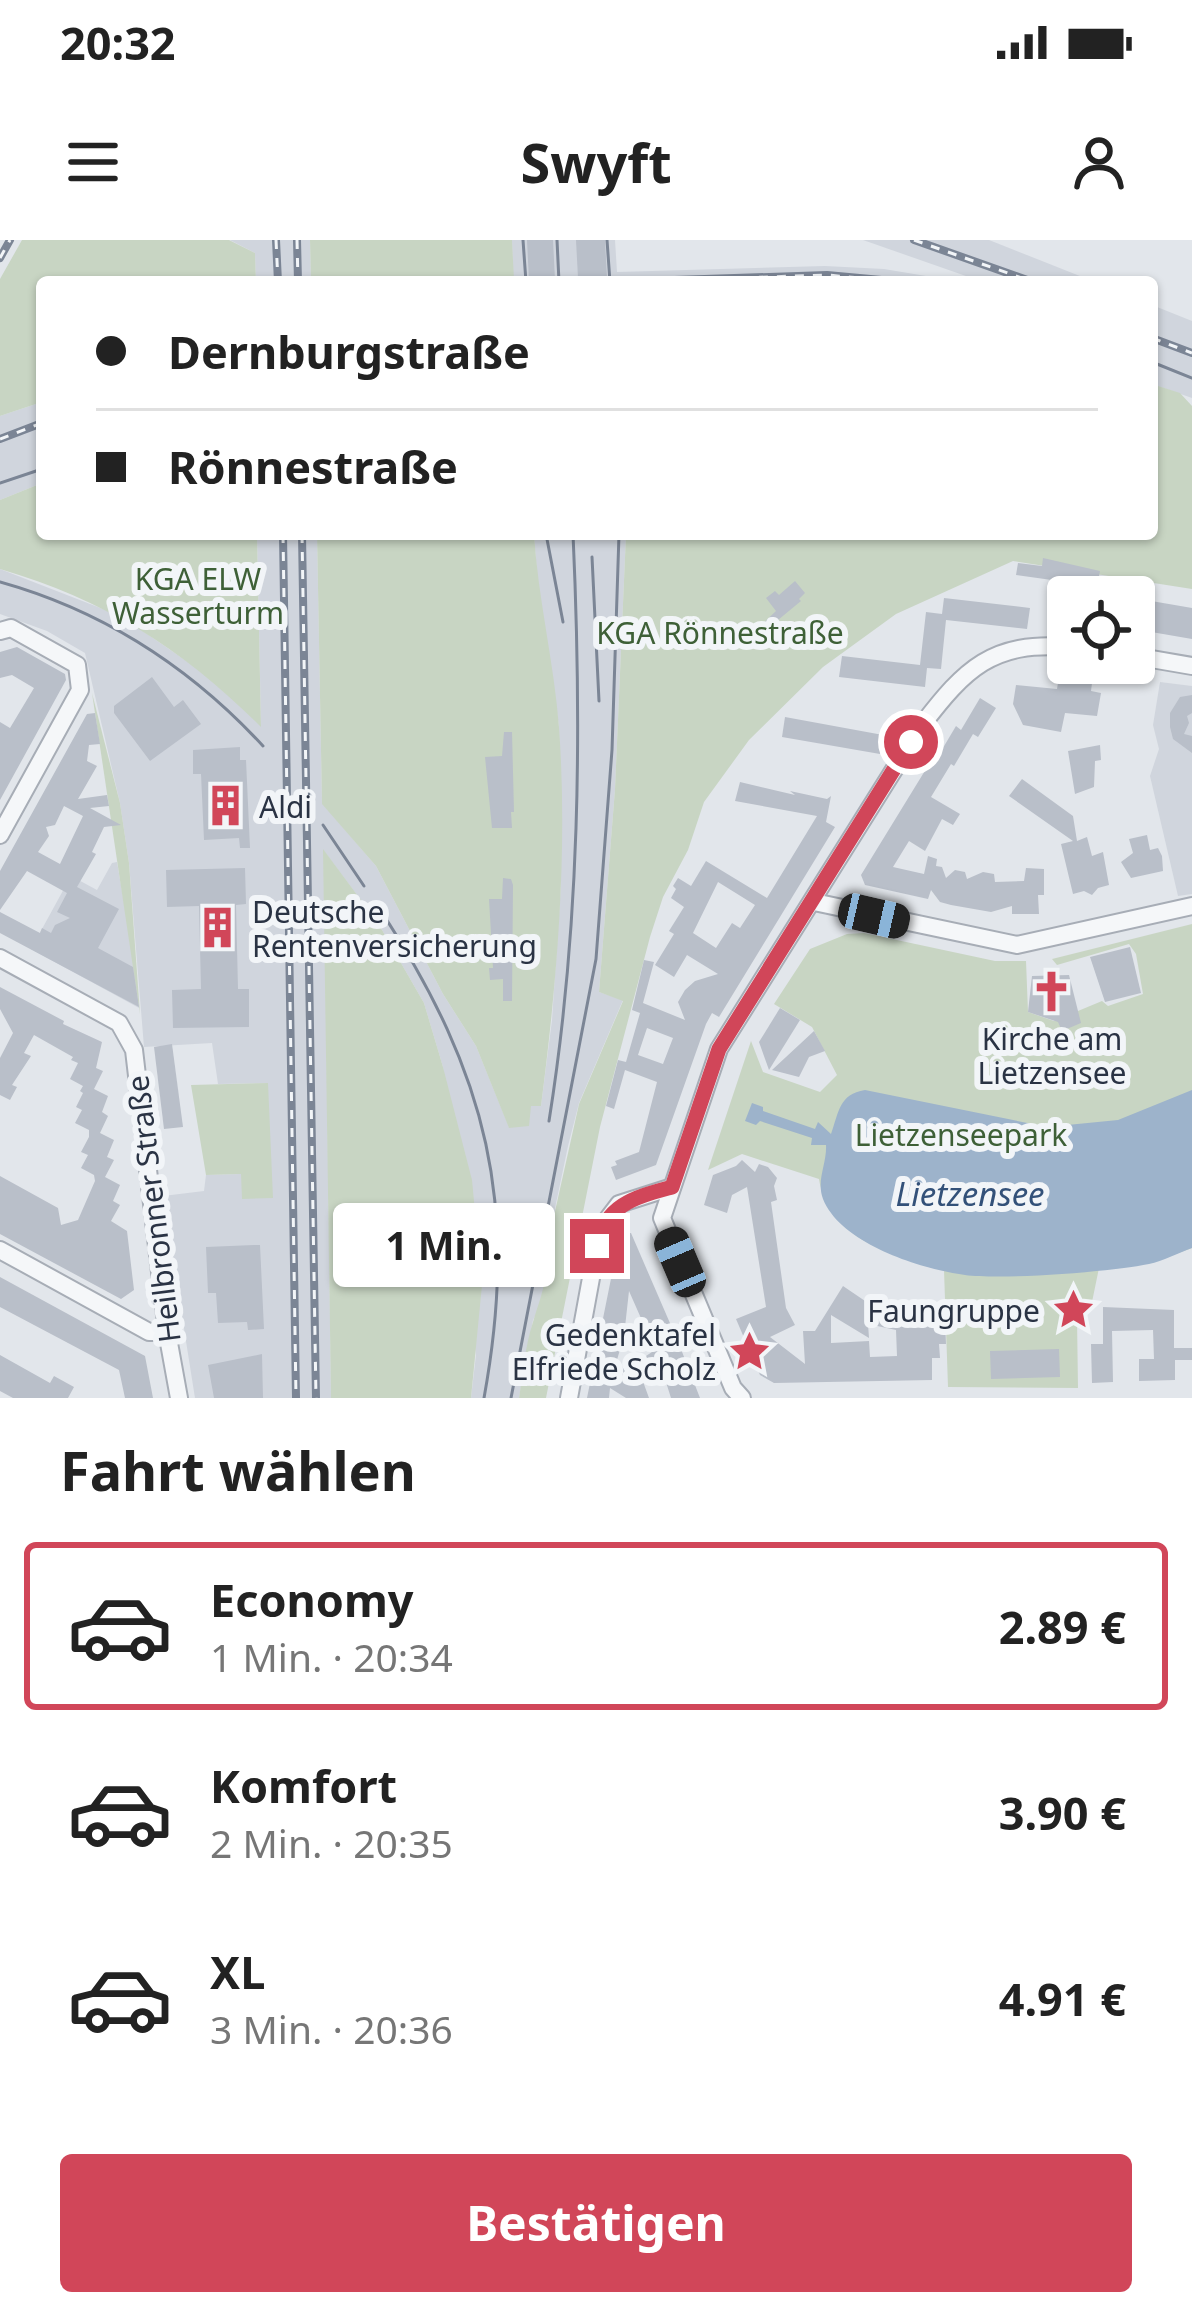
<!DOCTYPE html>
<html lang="de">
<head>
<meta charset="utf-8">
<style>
  :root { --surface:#fff; --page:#f6f6f6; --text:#222; --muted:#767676; --line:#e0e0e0; --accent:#d14659 }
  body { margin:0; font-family:"Noto Sans",sans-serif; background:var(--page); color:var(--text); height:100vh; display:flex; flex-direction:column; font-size:45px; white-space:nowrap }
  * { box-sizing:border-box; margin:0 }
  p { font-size:39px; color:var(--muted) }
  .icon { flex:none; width:66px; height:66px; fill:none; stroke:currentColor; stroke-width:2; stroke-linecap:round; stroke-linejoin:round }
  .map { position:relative; height:1158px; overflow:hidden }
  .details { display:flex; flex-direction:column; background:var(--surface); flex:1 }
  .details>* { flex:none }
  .top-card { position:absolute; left:36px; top:36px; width:1122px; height:264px; border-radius:12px; box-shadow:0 3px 9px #0004; display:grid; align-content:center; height:264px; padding:0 60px; background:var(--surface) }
  .fabs { position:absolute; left:1047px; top:336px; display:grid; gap:24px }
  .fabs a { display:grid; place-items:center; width:108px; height:108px; border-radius:12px; background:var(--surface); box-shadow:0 3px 9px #0004; font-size:60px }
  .end { position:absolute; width:54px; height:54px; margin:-27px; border:15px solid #d14659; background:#fff; box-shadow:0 0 0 6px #fff }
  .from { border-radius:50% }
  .bubble { position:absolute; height:84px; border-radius:12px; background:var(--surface); box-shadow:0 3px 9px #0004; font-size:39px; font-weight:700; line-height:84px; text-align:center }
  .car { position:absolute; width:36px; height:72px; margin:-36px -18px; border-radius:15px; box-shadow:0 0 9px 3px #0007; background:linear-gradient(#222 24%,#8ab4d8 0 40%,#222 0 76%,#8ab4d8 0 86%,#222 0) }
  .top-card b { display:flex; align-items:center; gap:42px; height:114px; font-size:45px }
  .top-card b+b { border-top:3px solid var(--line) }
  .top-card i { width:30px; height:30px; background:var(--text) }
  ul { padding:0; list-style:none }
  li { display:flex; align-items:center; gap:36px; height:168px; margin:0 24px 18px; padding:0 36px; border:6px solid transparent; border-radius:12px }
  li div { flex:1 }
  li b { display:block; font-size:45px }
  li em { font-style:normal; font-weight:700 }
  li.active { border-color:var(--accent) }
  li>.icon { width:108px; height:108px; stroke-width:1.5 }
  h2 { padding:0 60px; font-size:54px; line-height:144px }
  .action { display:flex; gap:24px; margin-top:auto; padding:24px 60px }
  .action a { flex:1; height:138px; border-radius:12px; background:var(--accent); color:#fff; font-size:48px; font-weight:700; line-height:138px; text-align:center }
  .status { display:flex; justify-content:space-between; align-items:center; height:84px; padding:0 60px; background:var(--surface); direction:ltr }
  .status svg { height:33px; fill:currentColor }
  header { display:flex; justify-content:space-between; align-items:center; height:156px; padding:0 60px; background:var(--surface); font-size:54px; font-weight:700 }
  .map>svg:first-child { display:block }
  .built { fill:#d0d5dd }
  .green { fill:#c8d5c3 }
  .water { fill:#9db3cb }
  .building { fill:#b9bfc9; fill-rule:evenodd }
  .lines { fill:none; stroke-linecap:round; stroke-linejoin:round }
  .minor-casing { stroke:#a7adb6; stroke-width:20 }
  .minor { stroke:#f5f7f9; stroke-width:16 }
  .tram { stroke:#7b8595; stroke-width:3 }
  .rail-casing { stroke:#7b8595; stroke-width:8 }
  .rail { stroke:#f2f5f8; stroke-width:3; stroke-dasharray:9; stroke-linecap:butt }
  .route { stroke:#d14659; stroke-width:15 }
  .labels { text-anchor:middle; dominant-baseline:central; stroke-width:12; stroke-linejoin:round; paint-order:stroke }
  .park-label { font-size:30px; fill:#3e6037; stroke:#f2f5f8 }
  .poi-label { font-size:30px; fill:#2a3344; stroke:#f2f5f8; text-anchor:start }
  .street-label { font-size:30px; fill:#2a3344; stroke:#f2f5f8 }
  .water-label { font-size:33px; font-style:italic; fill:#335179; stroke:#f2f5f8 }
</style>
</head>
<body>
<div class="status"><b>20:32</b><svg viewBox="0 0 49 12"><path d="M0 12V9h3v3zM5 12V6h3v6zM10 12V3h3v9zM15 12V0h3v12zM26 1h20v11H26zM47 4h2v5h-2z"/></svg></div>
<header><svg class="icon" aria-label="menu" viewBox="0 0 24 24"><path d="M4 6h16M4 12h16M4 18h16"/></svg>Swyft<svg class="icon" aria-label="person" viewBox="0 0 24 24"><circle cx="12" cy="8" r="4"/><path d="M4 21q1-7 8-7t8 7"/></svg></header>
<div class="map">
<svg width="1192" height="1158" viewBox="0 0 1192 1158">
  <rect width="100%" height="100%" fill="#e2e6eb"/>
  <g class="built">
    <path d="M230 0H310L311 42H256L255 13Z"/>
    <path d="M512 0H615L617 32 825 26 884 29 962 42H495L513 40Z"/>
    <path d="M863 0H989L1095 42H983Z"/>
    <path d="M1152 65 1192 81V158L1152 144Z"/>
    <path d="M42 162V243L0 260V176Z"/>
    <path d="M257 294H317L322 563 376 626 443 754 476 806 509 887 531 866H541L552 780 561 644 559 486 538 349 534 294H626L615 549 599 752 623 760 579 863 568 906 545 1016 547 1035 542 1063 533 1080 519 1158H471L476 1115 443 827 424 763 378 683 324 611 331 1158H195L163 956 204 951 206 935 241 934 268 843 218 844 212 803 144 807 129 623 120 563 85 413 47 391 0 374V329L121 376 214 440 261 485Z"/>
    <path d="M1160 442 1192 446V654L1178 656 1150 536 1159 509 1153 485Z"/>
    <path d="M117 622 131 704 139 768 31 709 71 636 97 650 112 623Z"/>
  </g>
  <g class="green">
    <path d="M22 0H229L255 13 256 42H42V162L0 176V39Z"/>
    <path d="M310 0H512L514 40 311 42Z"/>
    <path d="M1152 144 1180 153 1192 166V349L1013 321 896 374 823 427 749 500 704 562 688 610 663 657 650 697 600 887 546 1158H519C523 1133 525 1106 533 1082 540 1058 548 1042 545 1016L579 864 623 761 599 752 615 549 626 294H1152Z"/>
    <path d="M42 243V294H257L261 487C184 410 106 360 0 329V260Z"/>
    <path d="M317 294H534C538 359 554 422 559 487 568 613 557 742 541 866H531L529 886 509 888 476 806 443 754 376 626 322 564Z"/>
    <path d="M92 453 120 563 129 623 140 774Z"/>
    <path d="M323 609 378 683 424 763 443 827 472 940 482 1045 471 1158H331Z"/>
    <path d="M1192 684V1008L1151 1023 1099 1028 1092 1062 1077 1078 1078 1148 948 1147 944 1030C894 1016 828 999 819 939L742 914 708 930 751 801 763 832 820 852 837 835 812 787 774 764 810 709 847 694 864 693 995 721H1026L1028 772 1054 781 1102 761 1108 766 1143 754 1136 714 1129 704 1057 725 1052 719Z"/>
    <path d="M268 843 273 958 242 959 241 934 206 935 191 845Z"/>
  </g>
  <path class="water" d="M865 850 1047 887 1118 880 1192 850V1008C1178 1013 1163 1021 1149 1024 1109 1032 1004 1040 965 1035 921 1029 841 1004 823 959 816 940 827 924 826 905H811L812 898 760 881 756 885 745 881 752 863 763 867V871L815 889 818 882 831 894C839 872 839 854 865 850Z"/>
  <g class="building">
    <path d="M527 0H553L555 40 529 41Z"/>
    <path d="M576 0H605L607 37 578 38Z"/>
    <path d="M1043 318 1100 331 1095 357H1063L1066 342 1016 335 1018 323 1042 326Z"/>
    <path d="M795 341 805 353 799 359 801 361 761 394 757 389 776 371 766 358 775 351 779 355Z"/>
    <path d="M944 358 1030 368 1027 389 946 380 941 429 927 428 925 447 839 437 842 416 920 425 926 372 942 374Z"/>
    <path d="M1134 358 1192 368V399L1134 389Z"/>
    <path d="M17 407 65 434 66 440 0 560V482L10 488 34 448 12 435 0 438V412Z"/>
    <path d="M152 437 174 467 183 460 201 484 150 521 114 473V466Z"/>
    <path d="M1059 437 1092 443 1091 451 1101 453 1097 476 1065 473 1061 492 1023 485 1013 464 1016 445 1057 449Z"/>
    <path d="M1192 455V473L1187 476 1189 483 1184 494 1192 496V513L1173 499 1170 487V473L1180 457Z"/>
    <path d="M980 458 996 468 978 497 973 494 954 526 951 524 931 557 960 574 953 585 942 579 925 611 909 601 893 627 924 634 928 616 937 619 936 626 942 627 946 638 955 630 965 632 967 639 983 632 994 634 995 642 1024 641 1026 628 1044 629V655H1038L1039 674H1012V666L991 672 951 665 940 662 931 650 928 659 865 645 861 635 934 516 937 518 956 486 961 490Z"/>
    <path d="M95 473 100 504 89 505 87 521 97 526 78 559 107 555 109 566 90 568 121 585 104 587 92 612 96 614 77 647 119 669 98 708 133 727 139 767 0 693V672L40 693 42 688 51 693 55 685 70 678 57 672 67 653 27 631 0 670V631L87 474ZM64 566 83 576 60 624 38 612 49 596 46 587 55 585Z"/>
    <path d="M785 477 883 495 880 514 782 497Z"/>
    <path d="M504 492H512L514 572H511L512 588H492L485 517 502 516Z"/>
    <path d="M1100 505 1101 520 1095 521 1094 547 1075 554 1068 511Z"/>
    <path d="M240 507V520H246L250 608H240L239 598 204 600 201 534H193V510Z"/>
    <path d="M1022 539 1073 576 1077 601 1087 597 1092 616 1103 612 1109 645 1098 648 1092 655 1084 651 1073 654 1061 604 1073 601 1009 556Z"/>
    <path d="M740 542 795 555 790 551 827 559 831 556 826 582 835 587 719 777 712 773 706 784 656 925 616 940 611 927 617 925 615 921 639 912 657 842 625 830 614 869 606 866 618 820 626 822 640 773 632 770 644 720 654 722 643 763 685 780 678 762 685 750 695 741 718 734 687 715 674 737 655 725 674 694 669 691 684 667 671 658 676 649 673 646 678 638 691 646 706 621 767 658 817 576 735 561ZM718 642 755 665 740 688 732 683 716 708 693 693ZM647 788 673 798 663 824 638 815Z"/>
    <path d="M1147 595 1150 610 1158 608 1162 616 1163 631 1131 638 1121 622 1133 613 1129 599Z"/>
    <path d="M245 628 246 664 236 665 238 749H249V787L173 788 172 750 201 749 199 666 167 667 166 630Z"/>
    <path d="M503 638 511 639 513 645 512 761H503V739L490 740 489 728H493L489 659H502Z"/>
    <path d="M1130 707 1141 753 1105 762 1090 717Z"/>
    <path d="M1069 735 1081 783 1062 791 1058 782 1028 772 1032 736Z"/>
    <path d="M0 747 64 781 63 784 102 802 96 828 103 831 94 849 108 856 102 872 108 876 100 893 114 900 107 917 114 920 105 937 120 945 113 961 120 965 111 981 127 991 134 1050 121 1059 0 994V936L58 968 61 985 78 980 95 941 94 935 81 928 88 915 81 912 89 897V890L75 883 82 870 76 867 83 853 80 851 83 846 70 839 78 823 71 820 73 817 34 795 24 813 31 816 12 845 17 847 10 860 0 855V818L13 793 0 769Z"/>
    <path d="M780 768 800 780 769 830 759 802Z"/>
    <path d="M814 791 825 811 809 817 799 837 772 830Z"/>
    <path d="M172 804 183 887 164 889 154 807Z"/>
    <path d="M742 920 755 932 759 924 768 927 777 938 774 946 777 960 771 962 786 1068 795 1085 770 1097 805 1124 803 1091H815L843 1046 868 1063 903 1067 910 1074 945 1080 946 1104H939L940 1118H932V1140L774 1143 760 1135 736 1079 766 1067 747 947 732 955 727 973 704 965 713 935 736 926ZM831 1075 869 1098 868 1084 896 1090 897 1116 870 1117 869 1101 831 1103Z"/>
    <path d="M631 993 679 1104 700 1158H671L659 1120 641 1136 649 1158H626L610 1148 609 1158H587L620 994ZM629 1051 655 1110 640 1120 614 1130 624 1096Z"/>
    <path d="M254 1005H260L264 1089 248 1090 247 1082 218 1083 216 1053H208L206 1007Z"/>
    <path d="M0 1037 145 1116 153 1158H125L119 1130 0 1067Z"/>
    <path d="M1103 1067 1174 1070V1108H1192V1120H1175V1140L1139 1141V1119H1154L1153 1090 1112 1091 1113 1142 1092 1143 1091 1104H1103Z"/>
    <path d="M1059 1109 1060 1137 991 1139 990 1111Z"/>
    <path d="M262 1114 263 1158H214L208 1125Z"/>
    <path d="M0 1115 50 1143 54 1136 74 1147 68 1158H13L0 1151Z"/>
  </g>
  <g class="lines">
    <defs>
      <g id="minor">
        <path d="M0 391 11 388 77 425 80 450 0 595"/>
        <path d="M1134 416 1192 426"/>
        <path d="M814 662 1017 705 1192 666"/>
        <path d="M0 718 119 783 134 810 167 1092 179 1158"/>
        <path d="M0 1010 149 1092H167"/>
        <path d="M569 1158 600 989 619 964 672 947"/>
        <path d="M742 1158 733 1148 662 978 719 809 922 485C965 429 992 401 1068 407"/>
      </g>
    </defs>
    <use href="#minor" class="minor-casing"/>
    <use href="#minor" class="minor"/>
    <g class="tram">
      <path d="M523 0 526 42"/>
      <path d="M557 0 559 42"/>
      <path d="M607 0 610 42"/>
      <path d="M1152 122 1192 138"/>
      <path d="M0 243 42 229"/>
      <path d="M546 294 563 382"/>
      <path d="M592 317 599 461"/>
      <path d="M0 342C104 371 190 427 263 506"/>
      <path d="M323 585 364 646"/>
      <path d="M381 671C488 835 519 965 484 1158"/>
      <path d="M549 881C580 687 582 490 573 294"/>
      <path d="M511 1158 596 719 612 510 619 294"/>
    </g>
    <defs>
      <g id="rail">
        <path d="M276 0 278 42"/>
        <path d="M297 0 298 42"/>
        <path d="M914 0 1033 42"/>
        <path d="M0 18 10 0"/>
        <path d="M615 42 827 35 903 42"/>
        <path d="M1152 98 1192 113"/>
        <path d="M0 199 42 183"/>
        <path d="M283 294 296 1158"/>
        <path d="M302 294 316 1158"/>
      </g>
    </defs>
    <use href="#rail" class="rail-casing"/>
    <use href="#rail" class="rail"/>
  </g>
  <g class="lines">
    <path class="route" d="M597 1006C605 964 636 957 672 947L719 809 911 502"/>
  </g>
  <defs>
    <symbol id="building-bare" viewBox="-9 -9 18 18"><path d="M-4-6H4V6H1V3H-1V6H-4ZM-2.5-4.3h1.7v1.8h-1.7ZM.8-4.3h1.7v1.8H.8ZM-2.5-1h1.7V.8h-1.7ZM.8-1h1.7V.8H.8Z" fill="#d14659" stroke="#f2f5f8" stroke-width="2.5" paint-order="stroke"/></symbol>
    <symbol id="church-bare" viewBox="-9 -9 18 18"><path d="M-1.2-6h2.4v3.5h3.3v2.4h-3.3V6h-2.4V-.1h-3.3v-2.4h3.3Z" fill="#d14659" stroke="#f2f5f8" stroke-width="2.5" paint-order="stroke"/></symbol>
    <symbol id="sight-bare" viewBox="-9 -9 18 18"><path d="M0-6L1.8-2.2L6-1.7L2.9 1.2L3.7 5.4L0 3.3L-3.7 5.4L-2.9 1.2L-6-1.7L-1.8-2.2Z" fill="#d14659" stroke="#f2f5f8" stroke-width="2.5" paint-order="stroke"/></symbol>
  </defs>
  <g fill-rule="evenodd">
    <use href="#building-bare" x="196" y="536" width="59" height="59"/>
    <use href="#building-bare" x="188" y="658" width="59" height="59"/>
    <use href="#church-bare" x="1022" y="722" width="59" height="59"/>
    <use href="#sight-bare" x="1044" y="1040" width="59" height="59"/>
    <use href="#sight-bare" x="720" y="1082" width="59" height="59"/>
  </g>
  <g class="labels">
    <g class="park-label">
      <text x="198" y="338">KGA ELW<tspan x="198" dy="34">Wasserturm</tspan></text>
      <text x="720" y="392">KGA Rönnestraße</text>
      <text x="961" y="894">Lietzenseepark</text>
    </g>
    <g class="poi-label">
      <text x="259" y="566">Aldi</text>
      <text x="252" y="671">Deutsche<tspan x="252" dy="34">Rentenversicherung</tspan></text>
      <text x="1052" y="798" text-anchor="middle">Kirche am<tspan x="1052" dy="34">Lietzensee</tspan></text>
      <text x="1040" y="1070" text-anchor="end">Faungruppe</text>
      <text x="716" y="1094" text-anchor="end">Gedenktafel<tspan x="716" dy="34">Elfriede Scholz</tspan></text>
    </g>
    <g class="street-label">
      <text transform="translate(153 969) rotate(-97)">Heilbronner Straße</text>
    </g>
    <g class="water-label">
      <text x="970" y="953">Lietzensee</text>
    </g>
  </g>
</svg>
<div class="fabs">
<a><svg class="icon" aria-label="locate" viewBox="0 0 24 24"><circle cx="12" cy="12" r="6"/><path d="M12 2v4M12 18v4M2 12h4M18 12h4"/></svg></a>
</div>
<i class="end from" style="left:911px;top:502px"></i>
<i class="end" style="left:597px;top:1006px"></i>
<div class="bubble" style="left:333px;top:963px;width:222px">1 Min.</div>
<i class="car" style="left:874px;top:676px;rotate:103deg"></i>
<i class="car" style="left:680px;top:1022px;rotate:337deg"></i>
<div class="top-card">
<b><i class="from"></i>Dernburgstraße</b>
<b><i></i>Rönnestraße</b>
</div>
</div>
<section class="details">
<h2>Fahrt wählen</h2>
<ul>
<li class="active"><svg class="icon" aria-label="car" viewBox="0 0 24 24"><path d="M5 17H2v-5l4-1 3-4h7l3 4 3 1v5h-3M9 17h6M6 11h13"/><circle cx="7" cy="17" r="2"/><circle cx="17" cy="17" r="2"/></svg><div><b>Economy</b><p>1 Min. · 20:34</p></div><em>2.89 €</em></li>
<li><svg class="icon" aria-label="car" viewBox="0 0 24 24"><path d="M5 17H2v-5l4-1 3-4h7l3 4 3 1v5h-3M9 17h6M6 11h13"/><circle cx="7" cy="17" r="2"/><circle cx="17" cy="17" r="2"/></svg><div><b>Komfort</b><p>2 Min. · 20:35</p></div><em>3.90 €</em></li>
<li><svg class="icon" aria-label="car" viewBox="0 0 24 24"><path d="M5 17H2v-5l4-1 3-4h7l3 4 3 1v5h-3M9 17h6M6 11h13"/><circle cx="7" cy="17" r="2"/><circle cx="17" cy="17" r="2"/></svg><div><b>XL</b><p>3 Min. · 20:36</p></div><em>4.91 €</em></li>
</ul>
<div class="action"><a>Bestätigen</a></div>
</section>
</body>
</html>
